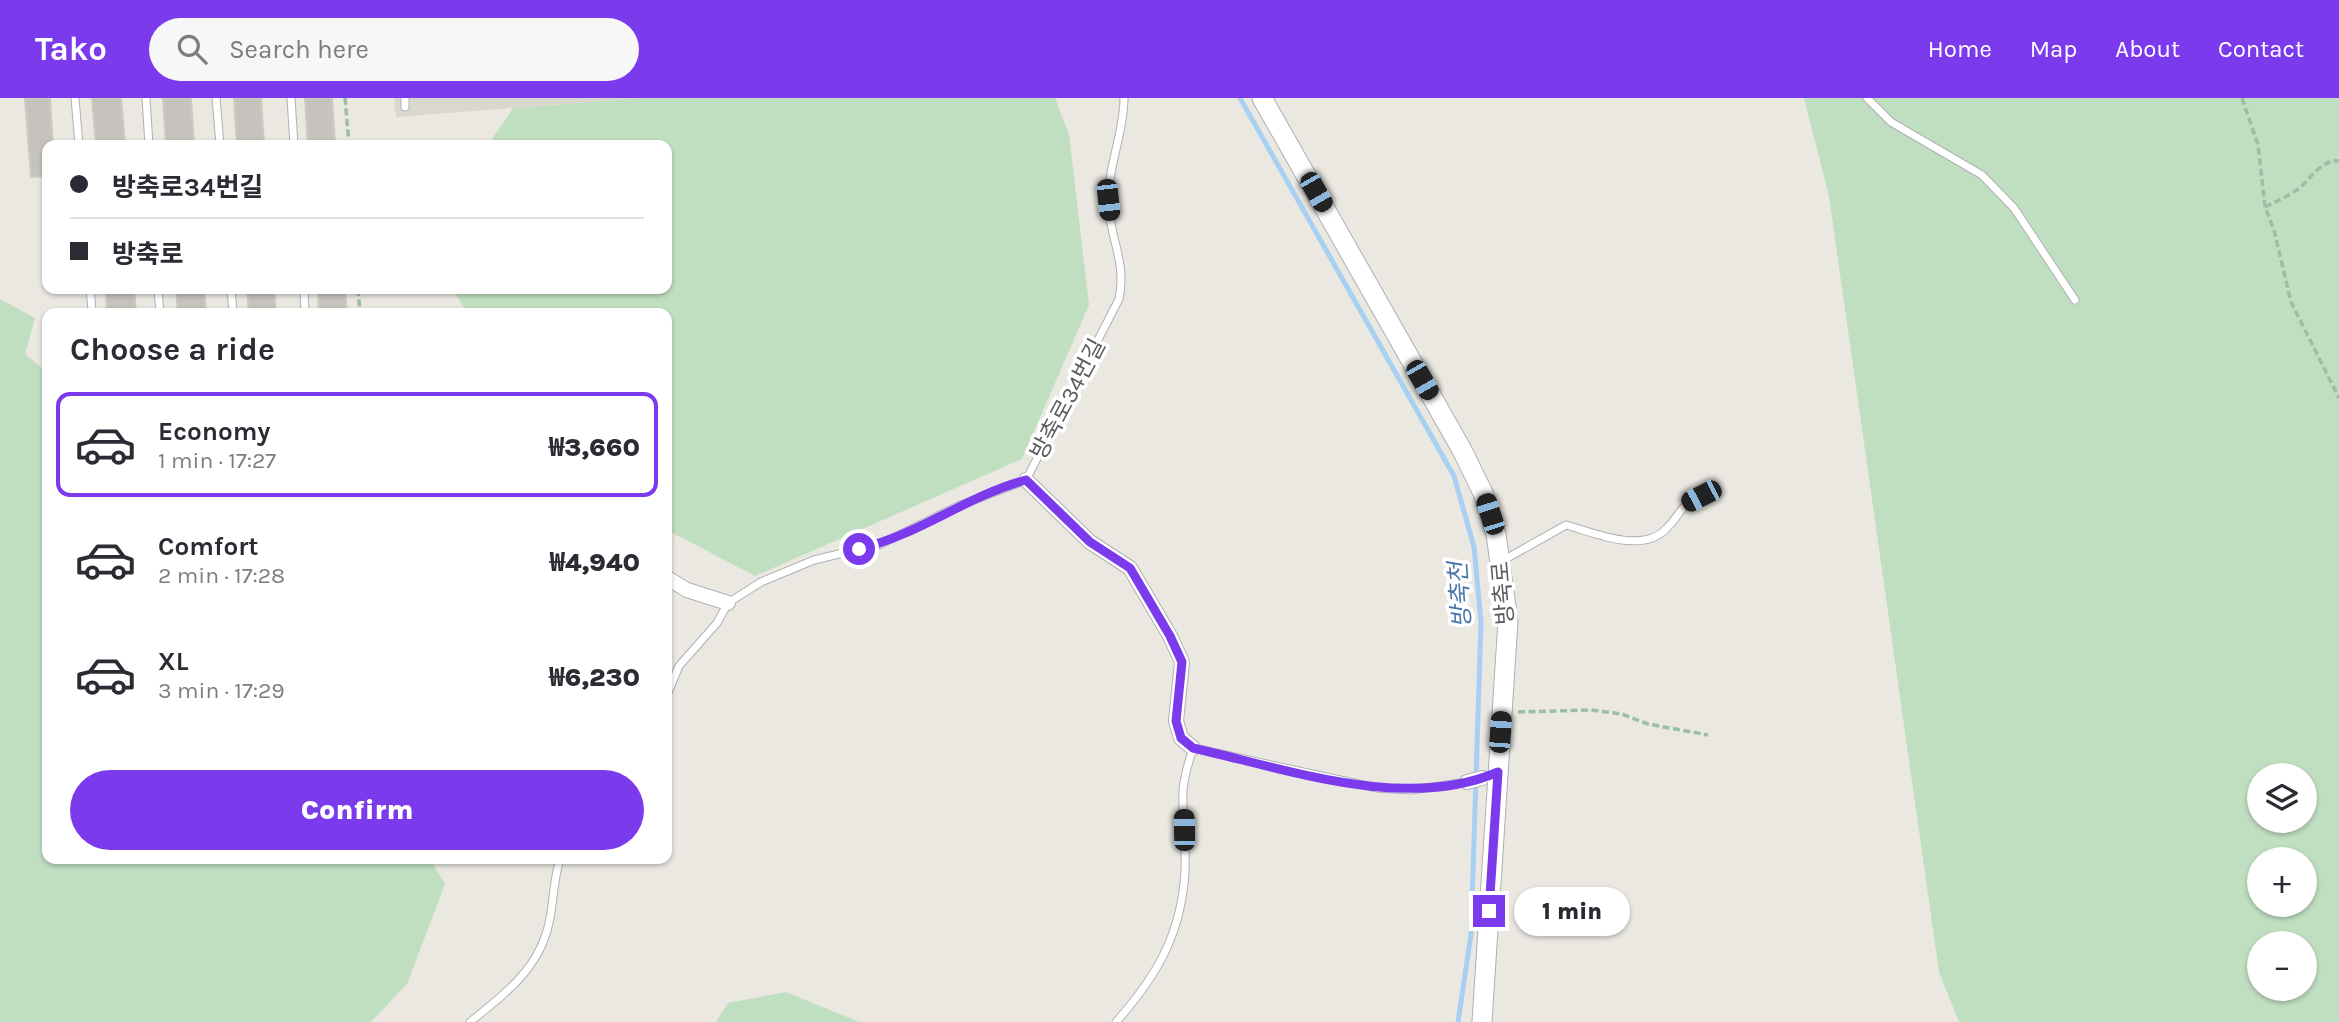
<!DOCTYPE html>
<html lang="en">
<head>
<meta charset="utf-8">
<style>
  :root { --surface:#fff; --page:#f7f7f7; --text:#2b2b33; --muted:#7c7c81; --line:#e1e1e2; --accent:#7c3aed }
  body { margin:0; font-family:Karla,"Noto Sans KR",sans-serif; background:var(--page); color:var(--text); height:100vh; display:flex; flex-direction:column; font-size:26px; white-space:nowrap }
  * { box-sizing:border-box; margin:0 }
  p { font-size:23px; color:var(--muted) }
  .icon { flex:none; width:38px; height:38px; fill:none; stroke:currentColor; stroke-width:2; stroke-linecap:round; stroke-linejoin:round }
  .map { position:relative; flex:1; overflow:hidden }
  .drawer { position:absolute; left:42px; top:210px; width:630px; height:556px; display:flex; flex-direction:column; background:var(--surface); border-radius:14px; box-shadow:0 2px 5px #0004 }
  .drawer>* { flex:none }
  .guide { position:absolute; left:42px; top:42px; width:630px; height:154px; border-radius:14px; box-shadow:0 2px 5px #0004; display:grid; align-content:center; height:154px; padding:0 28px; background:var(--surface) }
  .controls { position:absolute; left:2247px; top:665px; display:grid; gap:14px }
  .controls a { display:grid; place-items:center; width:70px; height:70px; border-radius:50%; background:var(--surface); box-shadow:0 2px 5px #0004; font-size:35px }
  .end { position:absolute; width:32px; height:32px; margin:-16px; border:9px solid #7c3aed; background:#fff; box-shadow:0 0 0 4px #fff }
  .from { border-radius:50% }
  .bubble { position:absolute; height:49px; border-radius:24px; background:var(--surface); box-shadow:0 2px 5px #0004; font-size:23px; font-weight:800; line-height:49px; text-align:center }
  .car { position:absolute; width:21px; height:42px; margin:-21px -10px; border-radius:9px; box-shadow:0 0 5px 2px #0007; background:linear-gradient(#222 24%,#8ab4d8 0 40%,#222 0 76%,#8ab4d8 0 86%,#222 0) }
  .guide b { display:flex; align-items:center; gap:24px; height:66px; font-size:26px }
  .guide b+b { border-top:2px solid var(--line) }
  .guide i { width:18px; height:18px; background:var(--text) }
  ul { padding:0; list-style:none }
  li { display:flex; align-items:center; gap:21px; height:105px; margin:0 14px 10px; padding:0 14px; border:4px solid transparent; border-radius:14px }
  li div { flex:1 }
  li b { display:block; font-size:26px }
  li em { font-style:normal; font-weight:800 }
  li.on { border-color:var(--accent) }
  li>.icon { width:63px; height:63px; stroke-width:1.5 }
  h2 { padding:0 28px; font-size:32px; line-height:84px }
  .cta { display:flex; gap:14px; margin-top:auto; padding:14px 28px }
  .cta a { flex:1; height:80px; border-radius:42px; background:var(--accent); color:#fff; font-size:28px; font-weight:800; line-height:80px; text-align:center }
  header { display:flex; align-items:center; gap:42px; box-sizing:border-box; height:98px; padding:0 35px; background:var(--accent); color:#fff }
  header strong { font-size:33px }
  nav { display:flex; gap:38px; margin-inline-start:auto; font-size:24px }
  .search { width:490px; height:63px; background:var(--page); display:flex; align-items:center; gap:18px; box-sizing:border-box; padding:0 24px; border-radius:38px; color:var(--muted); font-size:26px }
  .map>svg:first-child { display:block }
  .education { fill:#dad7cf }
  .green { fill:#c0dfc1; fill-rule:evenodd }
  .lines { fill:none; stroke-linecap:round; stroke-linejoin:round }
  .stream { stroke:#a7d0f3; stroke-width:5 }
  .building { fill:#c6c3be; stroke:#cecac0; stroke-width:2 }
  .lane-casing { stroke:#aeb1b5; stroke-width:9 }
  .street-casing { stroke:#aeb1b5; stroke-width:16 }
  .secondary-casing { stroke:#adb0b4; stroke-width:21 }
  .path { stroke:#9abfa6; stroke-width:3.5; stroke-dasharray:7 3.5; stroke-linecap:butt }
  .lane { stroke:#fff; stroke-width:7 }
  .street { stroke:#fff; stroke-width:14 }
  .secondary { stroke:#fff; stroke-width:19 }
  .route { stroke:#7c3aed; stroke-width:9 }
  .labels { text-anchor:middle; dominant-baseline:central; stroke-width:7; stroke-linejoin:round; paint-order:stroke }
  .street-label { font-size:23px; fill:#595c60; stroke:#fff }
  .water-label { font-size:24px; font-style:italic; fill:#4b77aa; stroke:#fff }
</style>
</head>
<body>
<header>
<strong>Tako</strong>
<div class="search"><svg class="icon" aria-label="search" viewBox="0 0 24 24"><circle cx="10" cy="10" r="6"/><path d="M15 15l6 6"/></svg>Search here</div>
<nav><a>Home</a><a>Map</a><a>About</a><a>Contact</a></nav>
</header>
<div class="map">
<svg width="2339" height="924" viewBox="0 0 2339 924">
  <rect width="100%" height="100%" fill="#eae8e1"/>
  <path class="education" d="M394 0H642L396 19Z"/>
  <g class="green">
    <path d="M642 0H1055L1069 36 1089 207 1022 361 755 478 667 432V215H467L453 191H667V47H488L513 10Z"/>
    <path d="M1804 0H2339V924H1959L1939 874 1829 98ZM2259 677H2305V723H2259ZM2259 761H2305V807H2259ZM2259 845H2305V891H2259Z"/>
    <path d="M0 201 35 220 25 256 47 274V761H430L445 786 407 886 371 924H0Z"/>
    <path d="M786 894 859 924H716L728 905Z"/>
  </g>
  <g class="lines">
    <path class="stream" d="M1240 0 1454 378 1474 449 1481 524 1471 836 1458 924"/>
  </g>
  <g class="building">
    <path d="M25 0H50L53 47H47V78L31 79Z"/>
    <path d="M92 0H121L125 47H96Z"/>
    <path d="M163 0H191L194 47H166Z"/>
    <path d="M234 0H261L264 47H237Z"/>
    <path d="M305 0H332L335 47H308Z"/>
    <path d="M106 191H134L136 215H107Z"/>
    <path d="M176 191H204L206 215H178Z"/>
    <path d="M247 191H274L276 215H249Z"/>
    <path d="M318 191H345L347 215H319Z"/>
  </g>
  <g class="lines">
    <defs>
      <g id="lane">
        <path d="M75 0 79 47"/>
        <path d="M146 0 149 47"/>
        <path d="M216 0 220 47"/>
        <path d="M291 0 294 47"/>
        <path d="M405 0V9"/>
        <path d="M1867 0 1891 24 1982 77 2014 110 2075 202"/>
        <path d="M90 191 92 212"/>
        <path d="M158 191 160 215"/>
        <path d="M231 191 233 215"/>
        <path d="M304 191 305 215"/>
        <path d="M1502 463 1566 427C1595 435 1642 456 1666 431 1683 414 1676 411 1701 398"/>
        <path d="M667 597 679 568 717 525 728 505 761 484 814 462 881 446 958 408 1026 382 1119 201C1127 163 1109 139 1108 103 1108 68 1124 35 1124 0"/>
        <path d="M470 924C505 896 539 871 549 825 554 803 553 783 560 761"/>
        <path d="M1116 924C1157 878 1182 835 1185 772 1186 745 1182 718 1183 692 1184 678 1189 663 1193 650L1377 690 1411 692 1467 684"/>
      </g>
      <g id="street">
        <path d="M1026 382 1090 444 1130 470 1170 538 1182 564 1176 623 1181 640 1193 650"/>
        <path d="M667 480 687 492 728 505"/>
        <path d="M1467 684 1482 680"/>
      </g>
      <path id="secondary" d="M1262 0 1462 352 1483 395 1496 436 1508 523 1482 924"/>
    </defs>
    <use href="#lane" class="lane-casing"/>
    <use href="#street" class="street-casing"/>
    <use href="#secondary" class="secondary-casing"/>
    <g class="path">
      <path d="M345 0 349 47"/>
      <path d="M2242 0 2258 47 2265 109 2274 132 2291 204 2339 300"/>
      <path d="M2265 109C2276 103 2287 99 2297 92 2310 82 2321 61 2339 63"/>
      <path d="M358 191 360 215"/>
      <path d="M1518 614 1591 612 1622 616 1648 626 1708 637"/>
    </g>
    <use href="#lane" class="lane"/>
    <use href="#street" class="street"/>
    <use href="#secondary" class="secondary"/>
  </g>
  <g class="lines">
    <path class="route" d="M859 451C918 437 967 398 1026 382L1090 444 1130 470 1170 538 1182 564 1176 623 1181 640 1193 650C1287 671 1405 714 1498 674L1489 813"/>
  </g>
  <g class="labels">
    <g class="street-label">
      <text transform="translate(1068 301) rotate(-62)">방축로34번길</text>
      <text transform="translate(1503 495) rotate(-95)">방축로</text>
    </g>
    <g class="water-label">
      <text transform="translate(1460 497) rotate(-94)">방축천</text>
    </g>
  </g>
</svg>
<div class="controls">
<a><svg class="icon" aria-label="layers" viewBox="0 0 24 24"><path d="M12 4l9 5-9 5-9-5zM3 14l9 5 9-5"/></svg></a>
<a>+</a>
<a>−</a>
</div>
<i class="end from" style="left:859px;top:451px"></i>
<i class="end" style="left:1489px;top:813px"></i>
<div class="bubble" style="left:1514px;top:789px;width:116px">1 min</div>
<i class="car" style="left:1316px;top:94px;rotate:150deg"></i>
<i class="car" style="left:1108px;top:102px;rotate:174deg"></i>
<i class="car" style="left:1422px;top:282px;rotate:150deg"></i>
<i class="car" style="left:1701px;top:398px;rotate:243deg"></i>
<i class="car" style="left:1490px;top:416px;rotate:342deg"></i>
<i class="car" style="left:1500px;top:634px;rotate:4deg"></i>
<i class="car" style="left:1184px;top:732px;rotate:359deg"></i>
<div class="guide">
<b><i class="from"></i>방축로34번길</b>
<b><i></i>방축로</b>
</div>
<section class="drawer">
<h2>Choose a ride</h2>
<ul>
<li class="on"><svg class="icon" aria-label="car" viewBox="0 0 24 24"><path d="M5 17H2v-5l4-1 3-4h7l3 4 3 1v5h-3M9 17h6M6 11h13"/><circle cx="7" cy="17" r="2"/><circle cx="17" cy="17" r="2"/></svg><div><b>Economy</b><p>1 min · 17:27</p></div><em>₩3,660</em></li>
<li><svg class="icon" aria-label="car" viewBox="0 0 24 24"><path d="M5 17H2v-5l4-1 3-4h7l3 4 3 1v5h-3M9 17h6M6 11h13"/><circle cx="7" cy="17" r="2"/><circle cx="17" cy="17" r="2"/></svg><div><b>Comfort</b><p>2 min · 17:28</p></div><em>₩4,940</em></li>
<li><svg class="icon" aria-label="car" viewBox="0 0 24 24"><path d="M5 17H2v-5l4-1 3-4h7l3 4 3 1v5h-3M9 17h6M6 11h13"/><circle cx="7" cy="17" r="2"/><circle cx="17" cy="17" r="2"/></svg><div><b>XL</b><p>3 min · 17:29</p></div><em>₩6,230</em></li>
</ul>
<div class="cta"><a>Confirm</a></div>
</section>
</div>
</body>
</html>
